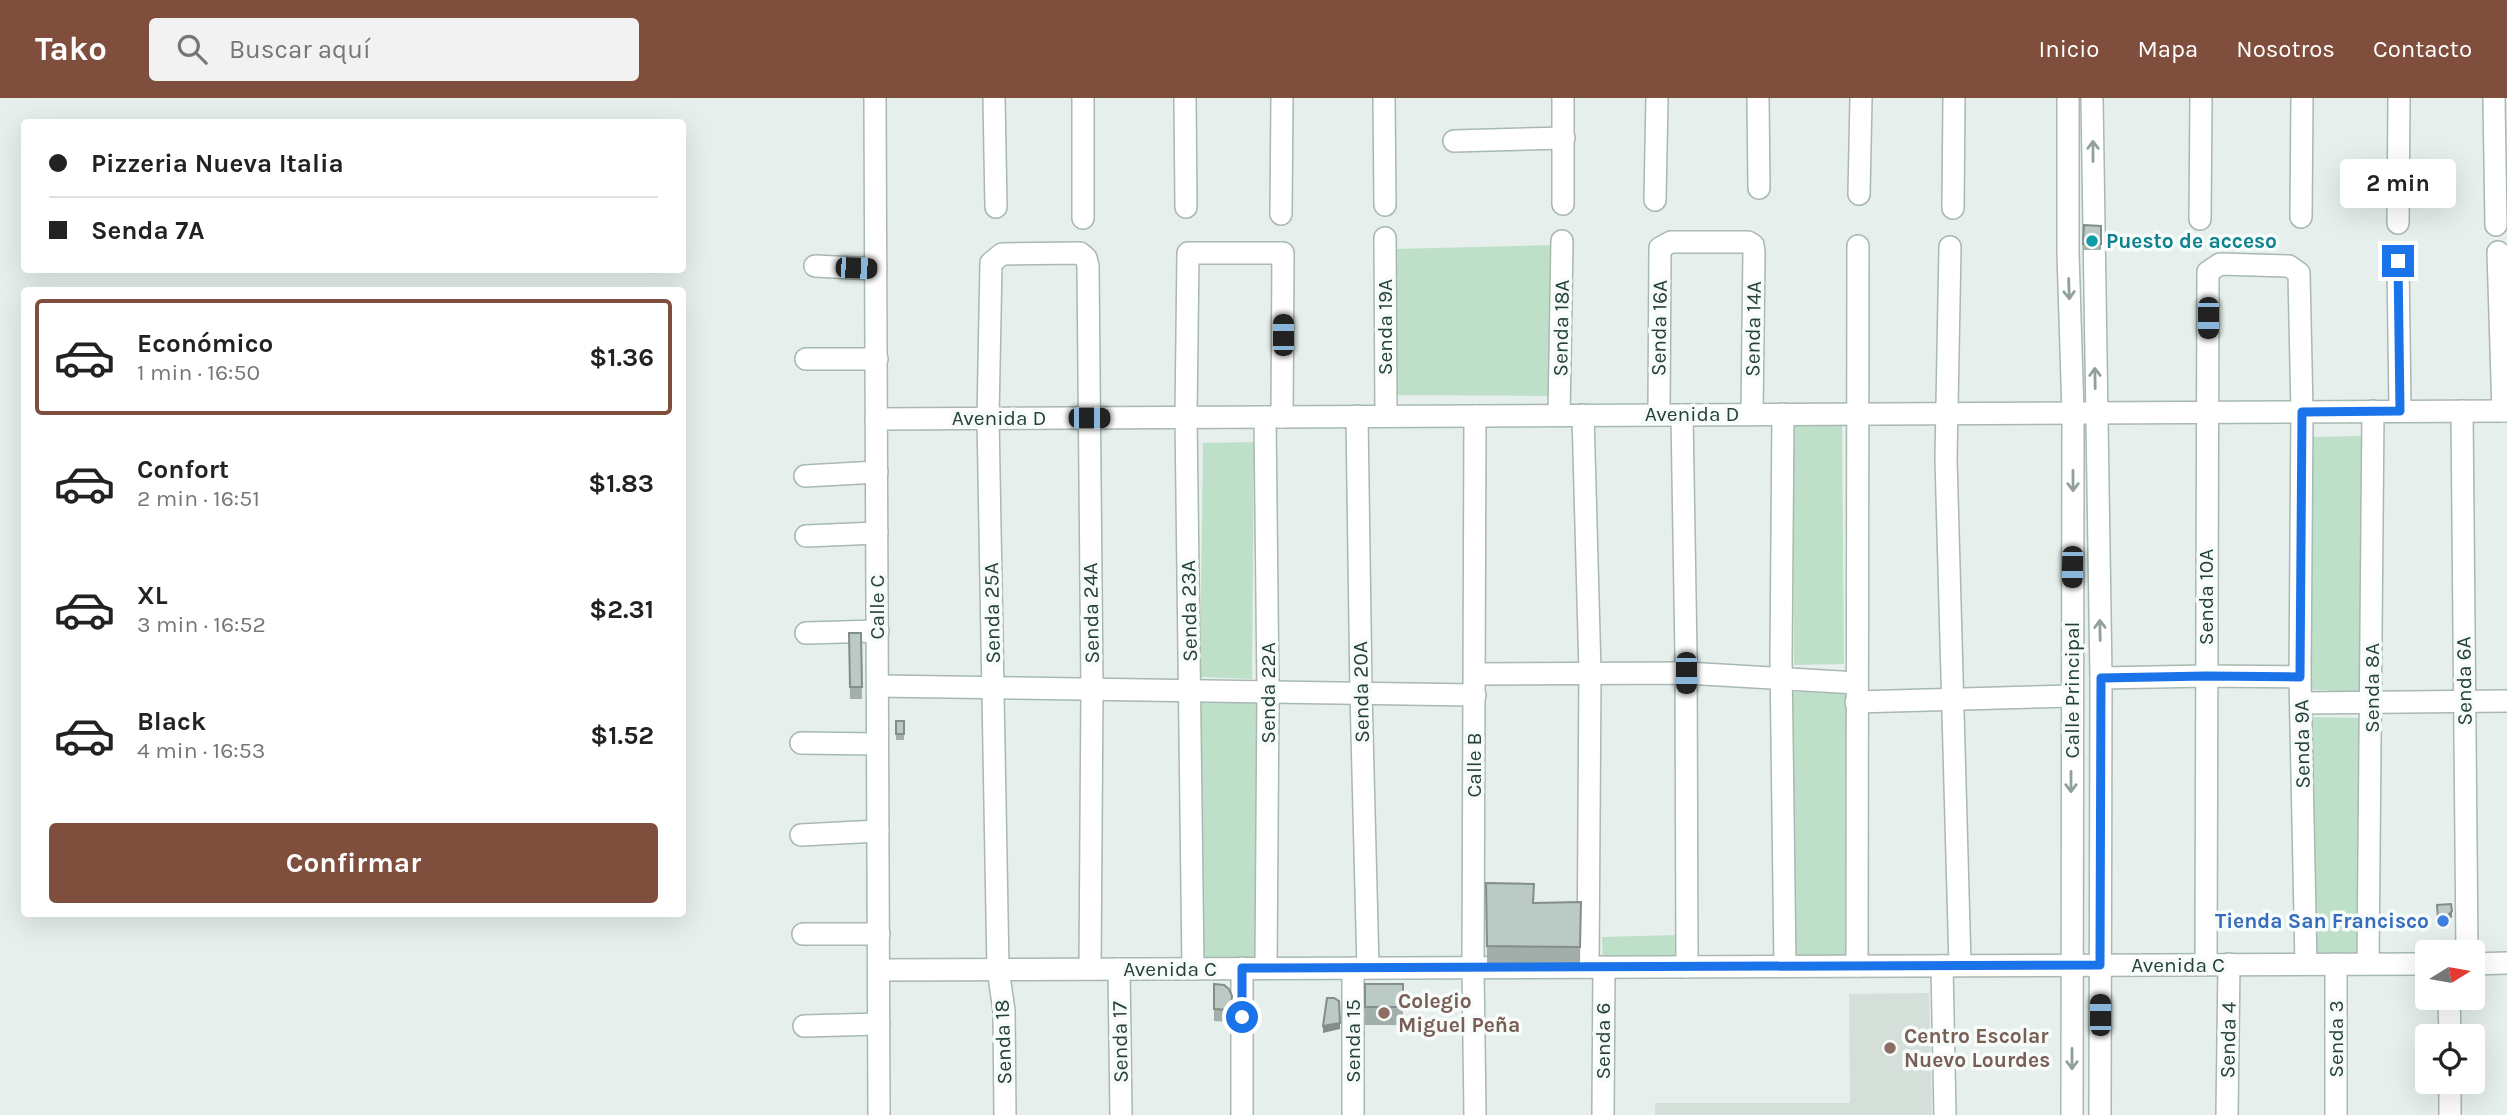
<!DOCTYPE html>
<html lang="es">
<head>
<meta charset="utf-8">
<style>
  :root { --surface:#fff; --page:#f2f2f2; --text:#222; --muted:#767676; --line:#e0e0e0; --accent:#804e3d }
  body { margin:0; font-family:Karla,sans-serif; background:var(--page); color:var(--text); height:100vh; display:flex; flex-direction:column; font-size:26px; white-space:nowrap }
  * { box-sizing:border-box; margin:0 }
  p { font-size:23px; color:var(--muted) }
  .icon { flex:none; width:38px; height:38px; fill:none; stroke:currentColor; stroke-width:2; stroke-linecap:round; stroke-linejoin:round }
  .map { position:relative; flex:1; overflow:hidden }
  .details { position:absolute; left:21px; top:189px; width:665px; height:630px; display:flex; flex-direction:column; background:var(--surface); border-radius:7px; box-shadow:0 7px 28px #0002 }
  .details>* { flex:none }
  .banner { position:absolute; left:21px; top:21px; width:665px; height:154px; border-radius:7px; box-shadow:0 7px 28px #0002; display:grid; align-content:center; height:154px; padding:0 28px; background:var(--surface) }
  .needle { width:46px; rotate:79deg }
  .controls { position:absolute; left:2415px; top:842px; display:grid; gap:14px }
  .controls a { display:grid; place-items:center; width:70px; height:70px; border-radius:7px; background:var(--surface); box-shadow:0 7px 28px #0002; font-size:35px }
  .end { position:absolute; width:32px; height:32px; margin:-16px; border:9px solid #1a73e8; background:#fff; box-shadow:0 0 0 4px #fff }
  .from { border-radius:50% }
  .bubble { position:absolute; height:49px; border-radius:7px; background:var(--surface); box-shadow:0 7px 28px #0002; font-size:23px; font-weight:700; line-height:49px; text-align:center }
  .car { position:absolute; width:21px; height:42px; margin:-21px -10px; border-radius:9px; box-shadow:0 0 5px 2px #0007; background:linear-gradient(#222 24%,#8ab4d8 0 40%,#222 0 76%,#8ab4d8 0 86%,#222 0) }
  .banner b { display:flex; align-items:center; gap:24px; height:66px; font-size:26px }
  .banner b+b { border-top:2px solid var(--line) }
  .banner i { width:18px; height:18px; background:var(--text) }
  ul { padding:12px 0 0; list-style:none }
  li { display:flex; align-items:center; gap:21px; height:116px; margin:0 14px 10px; padding:0 14px; border:4px solid transparent; border-radius:7px }
  li div { flex:1 }
  li b { display:block; font-size:26px }
  li em { font-style:normal; font-weight:700 }
  li.selected { border-color:var(--accent) }
  li>.icon { width:63px; height:63px; stroke-width:1.5 }
  .button { display:flex; gap:14px; margin-top:auto; padding:14px 28px }
  .button a { flex:1; height:80px; border-radius:7px; background:var(--accent); color:#fff; font-size:28px; font-weight:700; line-height:80px; text-align:center }
  header { display:flex; align-items:center; gap:42px; box-sizing:border-box; height:98px; padding:0 35px; background:var(--accent); color:#fff }
  header strong { font-size:33px }
  nav { display:flex; gap:38px; margin-inline-start:auto; font-size:24px }
  .search { width:490px; height:63px; background:var(--page); display:flex; align-items:center; gap:18px; box-sizing:border-box; padding:0 24px; border-radius:7px; color:var(--muted); font-size:26px }
  .map>svg:first-child { display:block }
  .built { fill:#d4dfda }
  .green { fill:#bfe0c8 }
  .lines { fill:none; stroke-linecap:round; stroke-linejoin:round }
  .minor-casing { stroke:#a8b8b2; stroke-width:24 }
  .minor { stroke:#fff; stroke-width:21 }
  .wall { fill:#a1aea9 }
  .shaded-wall { fill:#838d89 }
  .building { fill:#bbcac4; stroke:#838d89; stroke-width:2 }
  .oneway { stroke:#92a09c }
  .route { stroke:#1a73e8; stroke-width:9 }
  .culture-dot { fill:#0f9aa8; stroke:#f7fbf9; stroke-width:2.5 }
  .shop-dot { fill:#3f7fe0; stroke:#f7fbf9; stroke-width:2.5 }
  .education-dot { fill:#8d6e63; stroke:#f7fbf9; stroke-width:2.5 }
  .labels { text-anchor:middle; dominant-baseline:central; stroke-width:7; stroke-linejoin:round; paint-order:stroke }
  .culture-label { font-size:21px; font-weight:bold; fill:#0d838f; stroke:#f7fbf9; text-anchor:start }
  .street-label { font-size:21px; fill:#24423a; stroke:#f7fbf9 }
  .shop-label { font-size:21px; font-weight:bold; fill:#366cbe; stroke:#f7fbf9; text-anchor:end }
  .education-label { font-size:21px; font-weight:bold; fill:#785e54; stroke:#f7fbf9; text-anchor:start }
</style>
</head>
<body>
<header>
<strong>Tako</strong>
<div class="search"><svg class="icon" aria-label="search" viewBox="0 0 24 24"><circle cx="10" cy="10" r="6"/><path d="M15 15l6 6"/></svg>Buscar aquí</div>
<nav><a>Inicio</a><a>Mapa</a><a>Nosotros</a><a>Contacto</a></nav>
</header>
<div class="map">
<svg width="2507" height="1017" viewBox="0 0 2507 1017">
  <rect width="100%" height="100%" fill="#e6efeb"/>
  <path class="built" d="M1929 895 1932 1017H1655V1005H1850L1849 896Z"/>
  <g class="green">
    <path d="M1552 147 1554 298 1392 297 1395 151Z"/>
    <path d="M1793 322H1842L1844 566 1794 567Z"/>
    <path d="M2363 338 2359 595 2308 591 2312 339Z"/>
    <path d="M1254 344 1252 581 1200 579 1203 345Z"/>
    <path d="M1787 594H1849L1851 862H1791Z"/>
    <path d="M1200 603 1259 605 1255 861H1199Z"/>
    <path d="M2308 619 2359 620 2357 862 2316 867Z"/>
    <path d="M1676 837 1677 872 1603 871 1602 839Z"/>
  </g>
  <g class="lines">
    <defs>
      <g id="minor">
        <path d="M875 0 879 1017"/>
        <path d="M994 0 996 109"/>
        <path d="M1083 0V120"/>
        <path d="M1185 0 1186 109"/>
        <path d="M1384 0 1385 107"/>
        <path d="M1758 0 1759 90"/>
        <path d="M2068 0V155L2073 315 2072 1017"/>
        <path d="M2092 0 2101 580 2100 1017"/>
        <path d="M2494 0 2496 127"/>
        <path d="M1454 43 1564 40"/>
        <path d="M1859 96 1861 0"/>
        <path d="M1655 102 1657 0"/>
        <path d="M1563 106V0"/>
        <path d="M1953 110 1954 0"/>
        <path d="M1281 116 1282 0"/>
        <path d="M2301 119 2302 0"/>
        <path d="M2200 121 2201 0"/>
        <path d="M2398 125 2399 0"/>
        <path d="M1385 140 1386 318"/>
        <path d="M1950 149 1946 361 1960 867"/>
        <path d="M2498 154 2503 313"/>
        <path d="M2398 163 2400 313"/>
        <path d="M815 168 876 171"/>
        <path d="M806 261H877"/>
        <path d="M2462 313 2467 854"/>
        <path d="M1659 316 1660 150 1671 144H1748L1753 147 1754 154 1752 316"/>
        <path d="M1783 316 1781 562 1785 868"/>
        <path d="M1559 317 1562 143"/>
        <path d="M1583 317 1590 574 1588 869"/>
        <path d="M1682 317 1686 557 1687 869"/>
        <path d="M1357 318 1361 595 1368 870"/>
        <path d="M1265 319 1268 594 1266 870"/>
        <path d="M876 321 2507 313"/>
        <path d="M805 378 877 374"/>
        <path d="M806 438 877 435"/>
        <path d="M806 535 878 533"/>
        <path d="M1475 576 1686 575 1857 585"/>
        <path d="M2101 580 2206 578 2300 579"/>
        <path d="M878 588 1475 597"/>
        <path d="M1856 604 2071 598"/>
        <path d="M2302 605 2507 603"/>
        <path d="M801 645 877 646"/>
        <path d="M801 737 878 733"/>
        <path d="M803 836H879"/>
        <path d="M2206 866 2208 174 2220 166 2289 168 2299 175 2302 314 2300 579 2306 866"/>
        <path d="M2336 866V1017"/>
        <path d="M2368 866 2373 313"/>
        <path d="M2473 866 2507 865"/>
        <path d="M1857 868 1858 148"/>
        <path d="M1942 868 1945 1017"/>
        <path d="M1353 870V1017"/>
        <path d="M1119 871 1121 1017"/>
        <path d="M1193 871 1186 319 1188 155H1283L1282 319"/>
        <path d="M879 872 2427 866"/>
        <path d="M2449 900 2450 938"/>
        <path d="M804 928 879 926"/>
        <path d="M2450 984V1017"/>
        <path d="M1005 1017 1004 913 998 871 988 320 991 165 1002 156 1080 155 1086 160 1088 168 1092 591 1090 871"/>
        <path d="M1242 1017V870"/>
        <path d="M1475 1017 1473 870 1475 318"/>
        <path d="M1603 1017 1604 869"/>
        <path d="M2227 1017 2229 866"/>
      </g>
    </defs>
    <use href="#minor" class="minor-casing"/>
    <use href="#minor" class="minor"/>
  </g>
  <g class="wall">
    <path d="M2084 127 2101 128V152H2083Z"/>
    <path d="M849 535H861L862 601H850Z"/>
    <rect x="896" y="623" width="8" height="19"/>
    <path d="M1486 785 1534 805 1581 804 1580 867 1487 866Z"/>
    <path d="M2437 807 2452 819 2443 829 2438 827Z"/>
    <path d="M1214 886 1232 910 1231 924 1214 923Z"/>
    <rect x="1365" y="886" width="38" height="41"/>
  </g>
  <g class="shaded-wall">
    <path d="M2452 813V819L2443 829V823Z"/>
    <path d="M1340 925V931L1323 935V928Z"/>
  </g>
  <g class="building">
    <path d="M2084 127 2101 128V146H2083Z"/>
    <path d="M849 535H861L862 589H850Z"/>
    <rect x="896" y="623" width="8" height="13"/>
    <path d="M1486 785 1534 786 1533 805 1581 804 1580 849 1487 848Z"/>
    <path d="M2451 806 2452 813 2443 823 2438 821 2437 807Z"/>
    <path d="M1214 886 1224 887 1229 891 1232 898 1231 912 1214 911Z"/>
    <rect x="1365" y="886" width="38" height="23"/>
    <path d="M1327 900H1334L1339 903 1340 925 1323 928Z"/>
  </g>
  <defs><path id="oneway-shaft" d="M-6 0H5M1.5-3L5.5 0L1.5 3" fill="none" stroke-width="1.6" stroke-linecap="round" stroke-linejoin="round" transform="scale(1.75)"/></defs>
  <g class="oneway">
    <use href="#oneway-shaft" transform="translate(2093 53) rotate(-90)"/>
    <use href="#oneway-shaft" transform="translate(2069 191) rotate(88)"/>
    <use href="#oneway-shaft" transform="translate(2095 280) rotate(-91)"/>
    <use href="#oneway-shaft" transform="translate(2073 383) rotate(90)"/>
    <use href="#oneway-shaft" transform="translate(2100 532) rotate(-91)"/>
    <use href="#oneway-shaft" transform="translate(2071 684) rotate(90)"/>
    <use href="#oneway-shaft" transform="translate(2072 961) rotate(90)"/>
  </g>
  <g class="lines">
    <path class="route" d="M1242 919V870L2100 867 2101 580 2206 578 2300 579 2302 314 2400 313 2398 163"/>
  </g>
  <circle class="culture-dot" cx="2092" cy="143" r="7"/>
  <circle class="shop-dot" cx="2443" cy="823" r="7"/>
  <g class="education-dot">
    <circle cx="1384" cy="915" r="7"/>
    <circle cx="1890" cy="950" r="7"/>
  </g>
  <g class="labels">
    <g class="culture-label">
      <text x="2106" y="143">Puesto de acceso</text>
    </g>
    <g class="street-label">
      <text transform="translate(1385 229) rotate(-90)">Senda 19A</text>
      <text transform="translate(1561 230) rotate(-89)">Senda 18A</text>
      <text transform="translate(1659 230) rotate(-89)">Senda 16A</text>
      <text transform="translate(1753 231) rotate(-89)">Senda 14A</text>
      <text x="1692" y="316">Avenida D</text>
      <text x="999" y="320">Avenida D</text>
      <text transform="translate(2206 499) rotate(-90)">Senda 10A</text>
      <text transform="translate(877 509) rotate(-90)">Calle C</text>
      <text transform="translate(1189 513) rotate(-91)">Senda 23A</text>
      <text transform="translate(992 515) rotate(-91)">Senda 25A</text>
      <text transform="translate(1091 515) rotate(-91)">Senda 24A</text>
      <text transform="translate(2464 583) rotate(-91)">Senda 6A</text>
      <text transform="translate(2372 590) rotate(-90)">Senda 8A</text>
      <text transform="translate(2072 592) rotate(-90)">Calle Principal</text>
      <text transform="translate(1361 594) rotate(-91)">Senda 20A</text>
      <text transform="translate(1268 595) rotate(-90)">Senda 22A</text>
      <text transform="translate(2302 646) rotate(-91)">Senda 9A</text>
      <text transform="translate(1474 667) rotate(-90)">Calle B</text>
      <text x="2178" y="867">Avenida C</text>
      <text x="1170" y="871">Avenida C</text>
      <text transform="translate(2336 941) rotate(-90)">Senda 3</text>
      <text transform="translate(2228 942) rotate(-89)">Senda 4</text>
      <text transform="translate(1353 943) rotate(-90)">Senda 15</text>
      <text transform="translate(1603 943) rotate(-90)">Senda 6</text>
      <text transform="translate(1003 944) rotate(-92)">Senda 18</text>
      <text transform="translate(1120 944) rotate(-91)">Senda 17</text>
    </g>
    <g class="shop-label">
      <text x="2429" y="823">Tienda San Francisco</text>
    </g>
    <g class="education-label">
      <text x="1398" y="903">Colegio<tspan x="1398" dy="24">Miguel Peña</tspan></text>
      <text x="1904" y="938">Centro Escolar<tspan x="1904" dy="24">Nuevo Lourdes</tspan></text>
    </g>
  </g>
</svg>
<div class="controls">
<a><svg class="needle" viewBox="-14 -14 28 28"><path d="M0-13l5 13h-10z" fill="#e53935"/><path d="M0 13l5-13h-10z" fill="#767676"/></svg></a>
<a><svg class="icon" aria-label="locate" viewBox="0 0 24 24"><circle cx="12" cy="12" r="6"/><path d="M12 2v4M12 18v4M2 12h4M18 12h4"/></svg></a>
</div>
<i class="end from" style="left:1242px;top:919px"></i>
<i class="end" style="left:2398px;top:163px"></i>
<div class="bubble" style="left:2340px;top:61px;width:116px">2 min</div>
<i class="car" style="left:856px;top:170px;rotate:92deg"></i>
<i class="car" style="left:2208px;top:220px;rotate:180deg"></i>
<i class="car" style="left:1283px;top:237px;rotate:0deg"></i>
<i class="car" style="left:1089px;top:320px;rotate:90deg"></i>
<i class="car" style="left:2072px;top:469px;rotate:181deg"></i>
<i class="car" style="left:1686px;top:575px;rotate:180deg"></i>
<i class="car" style="left:2100px;top:917px;rotate:0deg"></i>
<div class="banner">
<b><i class="from"></i>Pizzeria Nueva Italia</b>
<b><i></i>Senda 7A</b>
</div>
<section class="details">
<ul>
<li class="selected"><svg class="icon" aria-label="car" viewBox="0 0 24 24"><path d="M5 17H2v-5l4-1 3-4h7l3 4 3 1v5h-3M9 17h6M6 11h13"/><circle cx="7" cy="17" r="2"/><circle cx="17" cy="17" r="2"/></svg><div><b>Económico</b><p>1 min · 16:50</p></div><em>$1.36</em></li>
<li><svg class="icon" aria-label="car" viewBox="0 0 24 24"><path d="M5 17H2v-5l4-1 3-4h7l3 4 3 1v5h-3M9 17h6M6 11h13"/><circle cx="7" cy="17" r="2"/><circle cx="17" cy="17" r="2"/></svg><div><b>Confort</b><p>2 min · 16:51</p></div><em>$1.83</em></li>
<li><svg class="icon" aria-label="car" viewBox="0 0 24 24"><path d="M5 17H2v-5l4-1 3-4h7l3 4 3 1v5h-3M9 17h6M6 11h13"/><circle cx="7" cy="17" r="2"/><circle cx="17" cy="17" r="2"/></svg><div><b>XL</b><p>3 min · 16:52</p></div><em>$2.31</em></li>
<li><svg class="icon" aria-label="car" viewBox="0 0 24 24"><path d="M5 17H2v-5l4-1 3-4h7l3 4 3 1v5h-3M9 17h6M6 11h13"/><circle cx="7" cy="17" r="2"/><circle cx="17" cy="17" r="2"/></svg><div><b>Black</b><p>4 min · 16:53</p></div><em>$1.52</em></li>
</ul>
<div class="button"><a>Confirmar</a></div>
</section>
</div>
</body>
</html>
